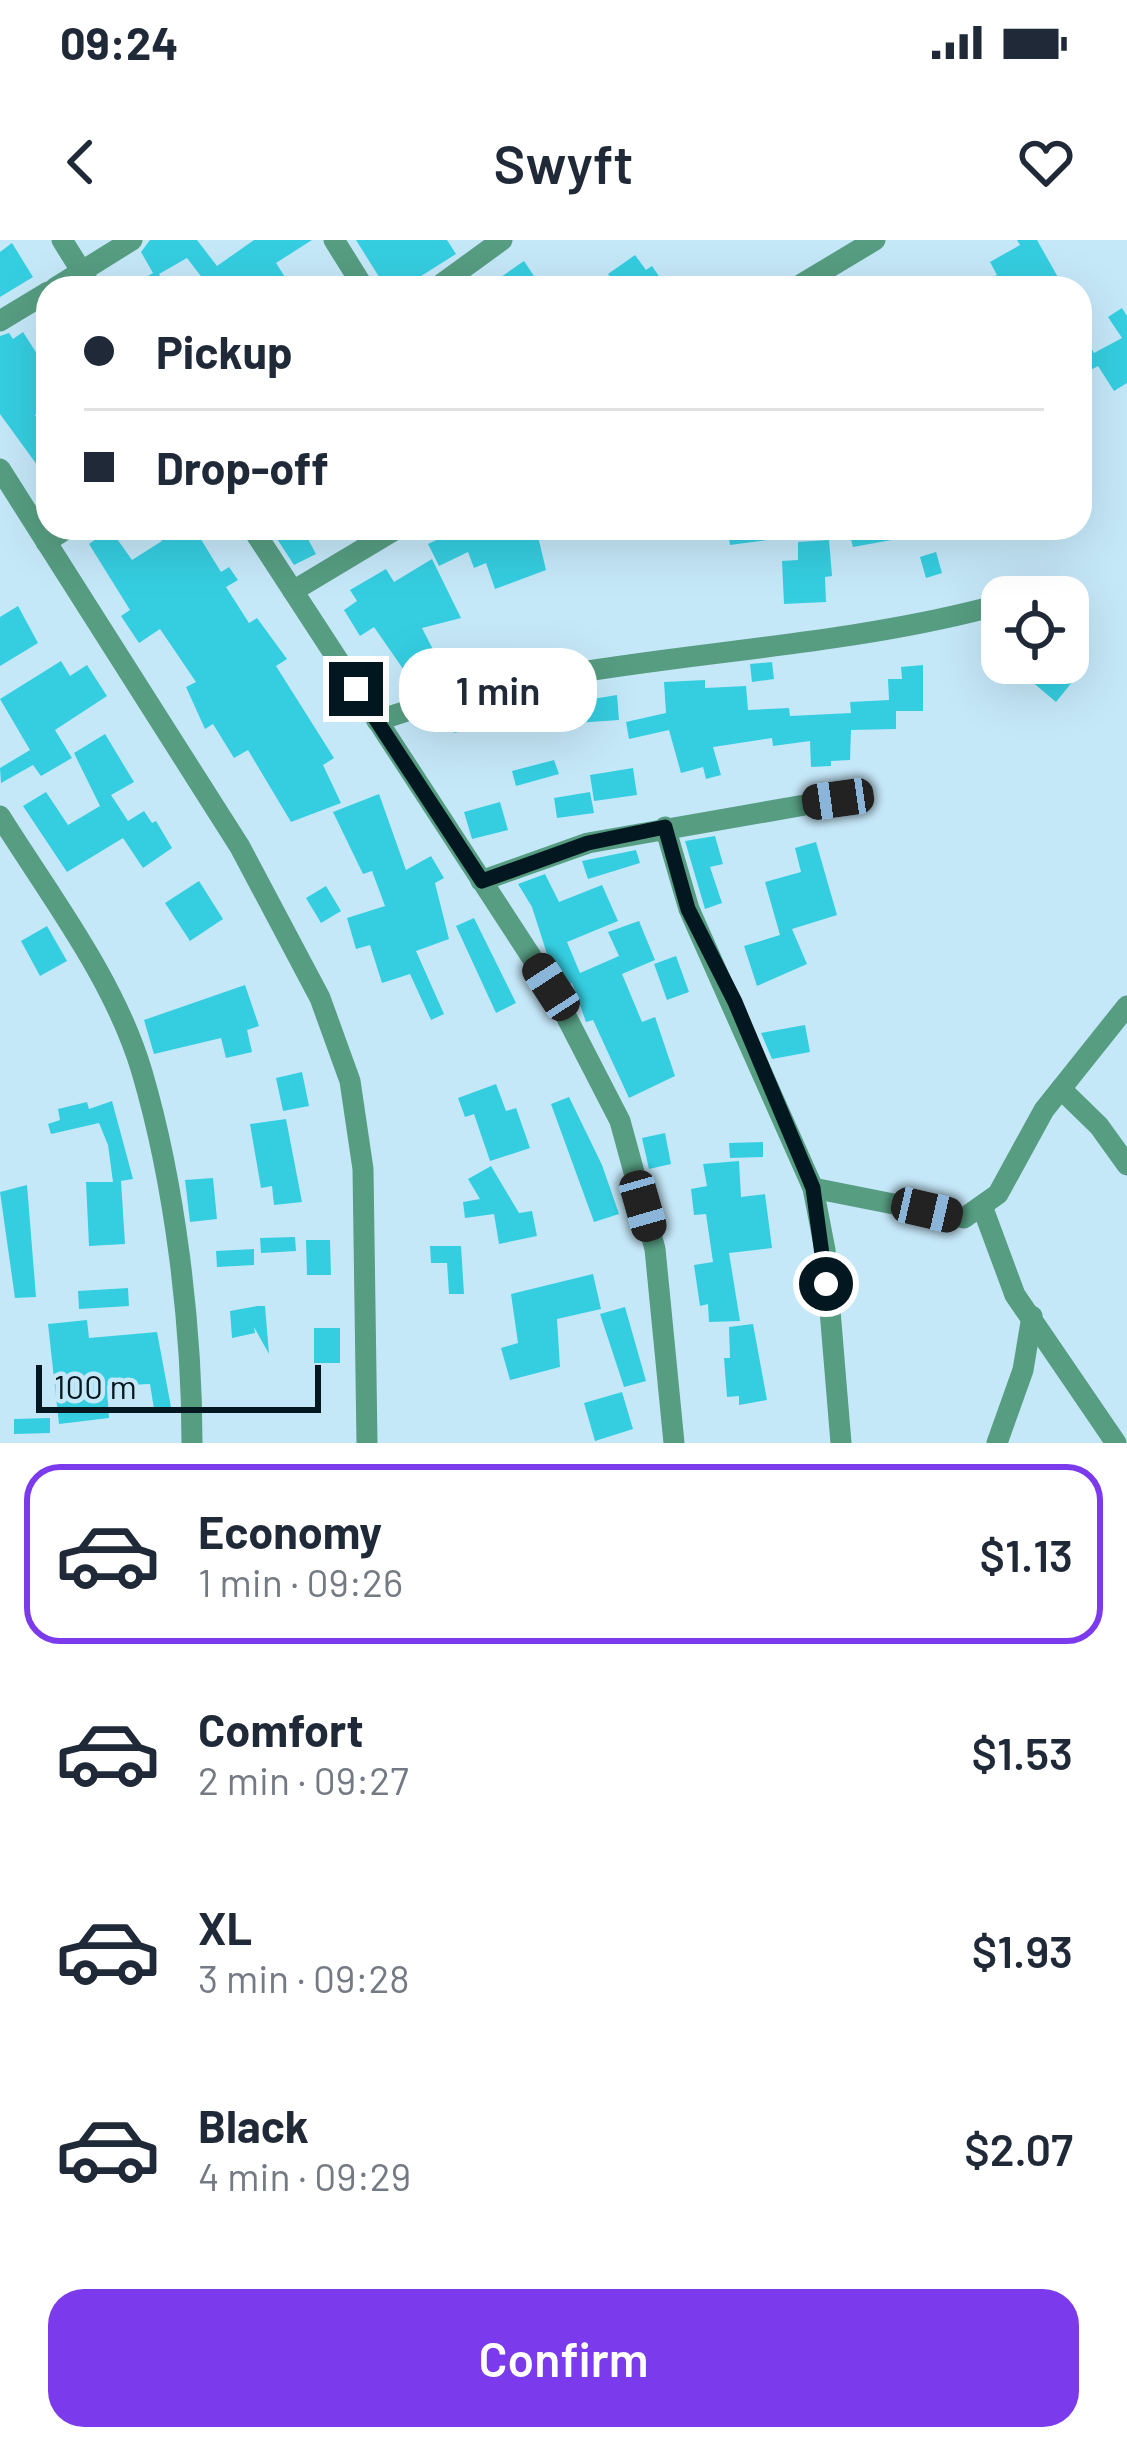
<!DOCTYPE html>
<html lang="en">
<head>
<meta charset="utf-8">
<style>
  :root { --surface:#fff; --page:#f6f6f7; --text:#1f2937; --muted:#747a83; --line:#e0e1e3; --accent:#7c3aed }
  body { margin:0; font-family:Barlow,sans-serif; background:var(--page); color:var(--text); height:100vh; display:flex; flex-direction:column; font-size:45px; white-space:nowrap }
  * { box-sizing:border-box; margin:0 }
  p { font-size:39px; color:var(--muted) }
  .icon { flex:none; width:66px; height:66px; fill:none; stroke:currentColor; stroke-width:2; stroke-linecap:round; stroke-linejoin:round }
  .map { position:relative; height:1203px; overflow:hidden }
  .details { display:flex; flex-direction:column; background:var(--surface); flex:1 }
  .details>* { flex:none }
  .hud { position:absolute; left:36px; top:36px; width:1056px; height:264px; border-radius:36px; box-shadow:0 12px 48px #0002; display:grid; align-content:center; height:264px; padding:0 48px; background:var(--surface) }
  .fabs { position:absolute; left:981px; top:336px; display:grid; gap:24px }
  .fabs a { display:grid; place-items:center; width:108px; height:108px; border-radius:24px; background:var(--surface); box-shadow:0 12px 48px #0002; font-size:60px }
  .scale { position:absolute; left:36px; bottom:30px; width:285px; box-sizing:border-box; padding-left:12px; border:6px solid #02171f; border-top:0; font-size:33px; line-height:42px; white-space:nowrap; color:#02171f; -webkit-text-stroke:9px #c5e8f9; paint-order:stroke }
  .end { position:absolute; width:54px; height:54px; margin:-27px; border:15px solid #02171f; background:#fff; box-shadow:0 0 0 6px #fff }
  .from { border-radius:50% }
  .bubble { position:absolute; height:84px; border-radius:36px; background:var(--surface); box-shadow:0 12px 48px #0002; font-size:39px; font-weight:600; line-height:84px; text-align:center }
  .car { position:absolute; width:36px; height:72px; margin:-36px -18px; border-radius:15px; box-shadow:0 0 9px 3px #0007; background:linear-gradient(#222 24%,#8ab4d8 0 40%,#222 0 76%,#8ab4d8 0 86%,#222 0) }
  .hud b { display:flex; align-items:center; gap:42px; height:114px; font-size:45px }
  .hud b+b { border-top:3px solid var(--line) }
  .hud i { width:30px; height:30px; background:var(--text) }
  ul { padding:21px 0 0; list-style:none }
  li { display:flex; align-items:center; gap:36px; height:180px; margin:0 24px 18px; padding:0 24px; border:6px solid transparent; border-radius:36px }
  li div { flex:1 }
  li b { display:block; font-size:45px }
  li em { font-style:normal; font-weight:600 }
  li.current { border-color:var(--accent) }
  li>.icon { width:108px; height:108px; stroke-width:1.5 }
  .button { display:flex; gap:24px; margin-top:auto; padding:24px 48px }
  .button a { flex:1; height:138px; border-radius:36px; background:var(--accent); color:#fff; font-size:48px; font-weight:600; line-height:138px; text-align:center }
  .status { display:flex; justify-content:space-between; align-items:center; height:84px; padding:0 60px; background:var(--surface); direction:ltr }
  .status svg { height:33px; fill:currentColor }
  header { display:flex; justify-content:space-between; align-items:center; height:156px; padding:0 48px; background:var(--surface); font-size:54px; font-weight:600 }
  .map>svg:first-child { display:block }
  .building { fill:#35cee1 }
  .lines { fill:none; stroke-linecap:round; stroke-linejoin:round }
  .street { stroke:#569d82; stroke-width:21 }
  .route { stroke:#02171f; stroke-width:15 }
</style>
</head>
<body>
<div class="status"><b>09:24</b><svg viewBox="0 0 49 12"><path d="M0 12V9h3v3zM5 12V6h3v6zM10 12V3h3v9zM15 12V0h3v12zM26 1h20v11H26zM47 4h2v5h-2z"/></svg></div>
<header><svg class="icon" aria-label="back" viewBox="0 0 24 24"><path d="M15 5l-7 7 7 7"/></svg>Swyft<svg class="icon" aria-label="heart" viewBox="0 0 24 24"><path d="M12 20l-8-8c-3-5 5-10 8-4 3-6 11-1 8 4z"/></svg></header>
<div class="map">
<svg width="1127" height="1203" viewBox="0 0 1127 1203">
  <rect width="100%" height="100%" fill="#c5e8f9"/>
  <g class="building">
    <path d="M150 0H197L217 26 254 0H312L276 23 292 48H210L187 18 159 34 167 48H128L153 33 141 12Z"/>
    <path d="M356 0H447L456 14 402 48H386Z"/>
    <path d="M1017 0H1037L1064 48H971L997 35 990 22 1020 5Z"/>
    <path d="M12 3 33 37 0 57V12Z"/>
    <path d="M635 15 646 30 652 26 667 48H619L608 34Z"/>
    <path d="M524 21 542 48H485Z"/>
    <path d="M1122 68 1127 76V143L1114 151 1098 126 1080 136V90L1094 113 1122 98 1108 77Z"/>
    <path d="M23 92 48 131V167L35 175 48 195V240L0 174V96L9 93 13 99Z"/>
    <path d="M153 288H194L221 332 229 327 238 340 226 347 249 383 257 378 287 419 276 426 334 518 323 525 341 563 291 582 248 510 234 518 213 484 205 489 186 447 196 442 160 389 139 403 121 376 130 370 89 304 110 289 132 320 162 301Z"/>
    <path d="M270 288H326L308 299 316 314 294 325Z"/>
    <path d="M462 288H536L546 330 495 349 486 323 474 328 468 312 439 326 428 304Z"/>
    <path d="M783 288 784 298 730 305 728 289Z"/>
    <path d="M848 288H924L925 294 853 307Z"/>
    <path d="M829 300 832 336 825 337 826 362 784 364 782 321 798 320V302Z"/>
    <path d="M936 312 942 333 926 338 920 317Z"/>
    <path d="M432 319 461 378 422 388 447 437 417 449 374 387 360 396 344 370 357 361 350 350 386 329 394 342Z"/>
    <path d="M18 366 38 403 0 426V377Z"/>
    <path d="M61 421 70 436 87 425 107 456 55 490 72 518 41 536 33 525 1 543 0 528 30 510 0 459Z"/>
    <path d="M772 422 774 439 752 442 750 424Z"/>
    <path d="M1034 423 1047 430 1052 424 1073 441 1056 462 1024 435Z"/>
    <path d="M923 425V471H896V489L851 490 850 520 831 521V526L811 527 810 501 773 506 772 498 713 507 721 535 706 539 703 527 681 533 669 490 629 499 626 482 666 473 664 442 705 440V448L746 446 748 470 789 468 790 476 851 473 850 462 889 460 888 439H902L901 427Z"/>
    <path d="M617 455 619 480 576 483 574 462Z"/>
    <path d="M490 465 494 484 454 493 450 475Z"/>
    <path d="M105 494 134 542 111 555 128 581 144 571 152 583 156 581 172 608 143 628 123 598 67 632 23 566 46 552 68 585 100 566 74 513Z"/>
    <path d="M554 520 559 534 516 546 512 531Z"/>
    <path d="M633 528 637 555 594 561 590 535Z"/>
    <path d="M590 552 594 573 557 578 554 558Z"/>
    <path d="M379 554 406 630 431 616 444 638 435 643 449 699 416 711 444 774 431 780 410 734 382 743 370 705 356 709 347 678 385 666 372 631 363 634 333 572Z"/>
    <path d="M500 562 508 590 472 599 464 572Z"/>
    <path d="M715 596 723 624 710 627 722 663 705 669 685 601Z"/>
    <path d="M816 602 837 675 792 689 807 724 757 746 744 706 780 695 765 642 801 632 795 608Z"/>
    <path d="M636 610 640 623 588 639 582 621Z"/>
    <path d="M545 634 559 662 602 645 618 681 567 702 580 733 619 716 608 692 639 681 655 720 622 734 642 782 655 777 675 836 629 858 593 780 586 782 572 743 567 745 547 714 532 667 518 644Z"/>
    <path d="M199 641 223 679 190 701 165 663Z"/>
    <path d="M326 646 341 671 321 683 306 658Z"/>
    <path d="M474 678 516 763 496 773 456 686Z"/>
    <path d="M47 686 67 721 40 736 21 701Z"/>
    <path d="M676 716 689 752 667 760 654 724Z"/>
    <path d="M245 745 259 786 247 790 252 812 226 818 221 798 154 814 144 780Z"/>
    <path d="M805 785 810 812 772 819 761 793Z"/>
    <path d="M302 832 309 866 283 871 276 838Z"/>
    <path d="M496 844 506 871 516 868 530 908 490 921 474 874 465 877 458 858Z"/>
    <path d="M569 857 602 925 619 974 594 982 551 864Z"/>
    <path d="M112 861 133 939 114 942 121 941 125 1004 89 1006 86 942H113L108 905 99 883 51 894 48 884 60 880 58 869 87 862 89 869Z"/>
    <path d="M286 879 302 962 274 965 272 946 261 948 250 884Z"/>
    <path d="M665 893 671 924 649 929 642 898Z"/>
    <path d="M763 902V917L730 918 729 903Z"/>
    <path d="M739 921 741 957 765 954 772 1008 729 1013 740 1081 709 1082 708 1064 700 1066 694 1025 713 1022 706 974 694 975 691 949 707 946 703 924Z"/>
    <path d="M491 926 519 973 532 971 537 996 499 1004 494 974 465 978 463 962 480 959 468 939Z"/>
    <path d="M213 938 217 979 190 982 185 940Z"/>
    <path d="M27 945 36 1057 15 1058 0 952Z"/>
    <path d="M295 997 296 1011 261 1013 260 998Z"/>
    <path d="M306 1000H330L331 1035H307Z"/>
    <path d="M430 1006H461L464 1054H449L447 1023H431Z"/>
    <path d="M254 1009V1025L217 1027 216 1011Z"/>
    <path d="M593 1034 601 1069 557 1079 560 1127 510 1140 501 1108 518 1103 511 1054Z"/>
    <path d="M128 1048 129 1066 79 1069 78 1051Z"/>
    <path d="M257 1066H265L269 1114 254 1087 255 1093 232 1098 230 1071Z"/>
    <path d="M625 1067 646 1141 624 1147 600 1074Z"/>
    <path d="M87 1080 89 1098 157 1092 171 1167 154 1169 150 1144 107 1146 109 1178 59 1184 48 1084Z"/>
    <path d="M753 1084 767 1160 739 1165V1156L727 1157 724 1118H730L729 1087Z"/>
    <rect x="314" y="1088" width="26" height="35"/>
    <path d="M622 1152 633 1189 595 1201 584 1163Z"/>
    <path d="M50 1178V1193L14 1194V1179Z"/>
  </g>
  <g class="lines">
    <g class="street">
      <path d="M62 0 92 48"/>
      <path d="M334 0 364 48"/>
      <path d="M55 48 132 0"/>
      <path d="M436 48 502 0"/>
      <path d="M795 48 875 0"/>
      <path d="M0 81 48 52"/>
      <path d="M0 229 240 607 320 758 350 841 363 929 367 1203"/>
      <path d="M252 288 551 747 620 881 655 1009 674 1203"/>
      <path d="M46 302 68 288"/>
      <path d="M293 351 398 288"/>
      <path d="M377 481C572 412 785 420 987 368"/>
      <path d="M0 576C50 656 115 740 142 832 175 944 192 1086 192 1203"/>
      <path d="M665 587 689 669 813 948 825 1010 841 1203"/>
      <path d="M481 641 588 603 839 559"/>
      <path d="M1061 849 1099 886 1127 925"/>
      <path d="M813 948 964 978 998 954 1044 870 1127 766"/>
      <path d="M982 966 1015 1055 1116 1203"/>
      <path d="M997 1203 1023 1130 1032 1076"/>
    </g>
  </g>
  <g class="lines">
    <path class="route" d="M356 449 482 641 588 603 665 587 688 669 735 762 813 948 826 1044"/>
  </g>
</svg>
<div class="fabs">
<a><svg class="icon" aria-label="locate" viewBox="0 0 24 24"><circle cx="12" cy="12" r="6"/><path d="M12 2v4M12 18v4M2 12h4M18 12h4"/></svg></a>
</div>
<div class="scale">100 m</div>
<i class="end from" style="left:826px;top:1044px"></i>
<i class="end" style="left:356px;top:449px"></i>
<div class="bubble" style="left:399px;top:408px;width:198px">1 min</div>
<i class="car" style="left:838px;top:559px;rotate:262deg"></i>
<i class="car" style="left:551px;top:747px;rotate:327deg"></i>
<i class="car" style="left:643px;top:966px;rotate:164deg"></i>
<i class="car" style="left:927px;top:970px;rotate:103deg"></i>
<div class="hud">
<b><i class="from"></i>Pickup</b>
<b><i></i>Drop-off</b>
</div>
</div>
<section class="details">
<ul>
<li class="current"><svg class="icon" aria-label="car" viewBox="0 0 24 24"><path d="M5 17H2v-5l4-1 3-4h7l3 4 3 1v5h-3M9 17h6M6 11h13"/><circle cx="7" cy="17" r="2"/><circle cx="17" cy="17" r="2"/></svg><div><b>Economy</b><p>1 min · 09:26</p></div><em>$1.13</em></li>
<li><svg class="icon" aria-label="car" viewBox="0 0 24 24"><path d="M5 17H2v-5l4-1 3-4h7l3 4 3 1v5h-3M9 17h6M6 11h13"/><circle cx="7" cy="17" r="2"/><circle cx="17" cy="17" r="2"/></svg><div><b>Comfort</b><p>2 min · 09:27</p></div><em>$1.53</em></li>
<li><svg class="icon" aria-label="car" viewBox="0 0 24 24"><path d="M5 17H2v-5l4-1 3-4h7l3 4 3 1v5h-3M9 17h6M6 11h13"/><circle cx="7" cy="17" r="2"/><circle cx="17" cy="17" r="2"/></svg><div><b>XL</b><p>3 min · 09:28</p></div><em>$1.93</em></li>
<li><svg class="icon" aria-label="car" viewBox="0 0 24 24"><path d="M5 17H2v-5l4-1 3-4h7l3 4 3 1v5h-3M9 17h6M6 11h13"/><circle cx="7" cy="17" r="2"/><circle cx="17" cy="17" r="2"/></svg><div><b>Black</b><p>4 min · 09:29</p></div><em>$2.07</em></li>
</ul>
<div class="button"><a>Confirm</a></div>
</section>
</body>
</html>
